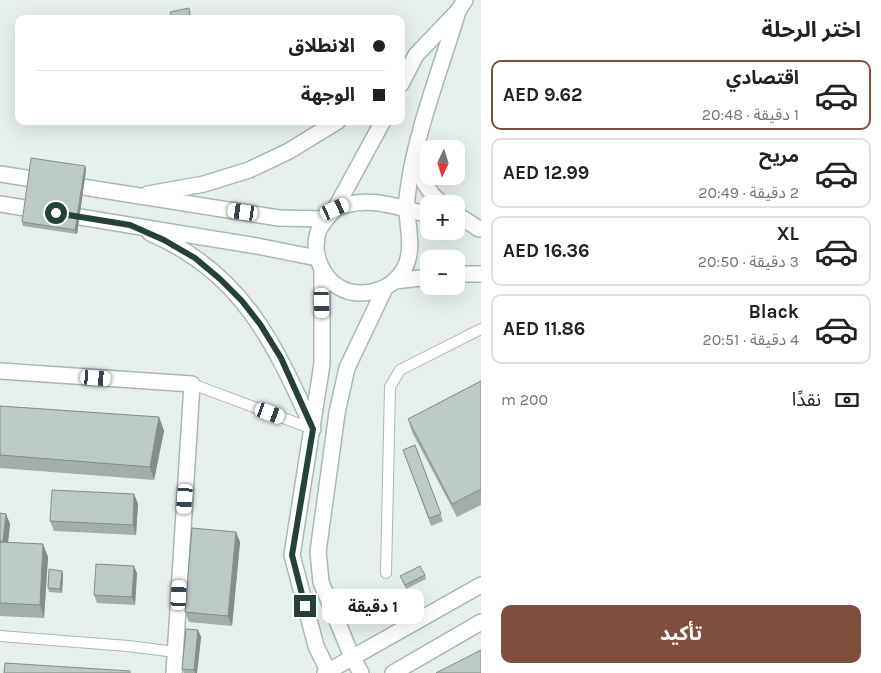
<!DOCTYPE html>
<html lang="ar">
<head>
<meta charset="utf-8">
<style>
  :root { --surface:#fff; --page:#f6f6f6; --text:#222; --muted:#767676; --line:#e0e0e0; --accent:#804e3d }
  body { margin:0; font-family:Karla,"Noto Sans Arabic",sans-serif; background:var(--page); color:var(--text); direction:rtl; height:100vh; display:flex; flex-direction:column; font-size:19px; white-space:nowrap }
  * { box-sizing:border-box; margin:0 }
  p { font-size:16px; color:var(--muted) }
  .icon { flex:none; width:28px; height:28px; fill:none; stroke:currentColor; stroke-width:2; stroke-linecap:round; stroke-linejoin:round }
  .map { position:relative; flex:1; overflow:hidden; direction:ltr }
  .panel { display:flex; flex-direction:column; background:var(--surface); width:400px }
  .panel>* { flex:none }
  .banner { position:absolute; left:15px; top:15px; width:390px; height:110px; border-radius:10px; box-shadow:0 5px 20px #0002; direction:rtl; display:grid; align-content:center; height:110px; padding:0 20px; background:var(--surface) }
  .needle { width:32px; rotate:184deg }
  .buttons { position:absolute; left:420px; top:140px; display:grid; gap:10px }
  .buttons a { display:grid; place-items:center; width:45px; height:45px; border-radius:10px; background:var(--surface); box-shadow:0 5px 20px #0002; font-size:25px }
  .end { position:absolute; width:22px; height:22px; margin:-11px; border:6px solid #24423a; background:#fff; box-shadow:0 0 0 2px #fff }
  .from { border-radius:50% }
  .bubble { position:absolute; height:35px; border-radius:10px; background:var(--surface); box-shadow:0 5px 20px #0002; font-size:16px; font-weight:700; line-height:35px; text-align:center; direction:rtl }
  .car { position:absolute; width:15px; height:30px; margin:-15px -8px; border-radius:6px; box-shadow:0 0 4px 1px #0007; background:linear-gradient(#fff 24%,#345 0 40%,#fff 0 76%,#345 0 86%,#fff 0) }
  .banner b { display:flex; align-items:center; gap:18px; height:48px; font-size:19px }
  .banner b+b { border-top:1px solid var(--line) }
  .banner i { width:12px; height:12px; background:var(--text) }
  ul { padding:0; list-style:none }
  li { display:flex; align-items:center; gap:15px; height:70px; margin:0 10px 8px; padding:0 10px; border:2px solid var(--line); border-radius:10px }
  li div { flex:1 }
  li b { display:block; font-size:19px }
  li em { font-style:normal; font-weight:700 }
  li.current { border-color:var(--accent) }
  li>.icon { width:45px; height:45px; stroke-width:1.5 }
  h2 { padding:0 20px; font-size:22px; line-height:60px }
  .pay { display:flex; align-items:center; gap:12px; height:55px; padding:0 20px; font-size:19px }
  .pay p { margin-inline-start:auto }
  .button { display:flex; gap:10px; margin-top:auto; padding:10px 20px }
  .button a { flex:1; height:58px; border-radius:10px; background:var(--accent); color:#fff; font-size:20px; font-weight:700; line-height:58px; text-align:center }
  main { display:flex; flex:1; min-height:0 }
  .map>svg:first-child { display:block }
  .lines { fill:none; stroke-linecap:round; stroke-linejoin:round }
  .lane-casing { stroke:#a8b8b2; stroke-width:12 }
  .street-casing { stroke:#a8b8b2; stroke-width:18 }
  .secondary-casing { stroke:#a4bbb3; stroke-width:18 }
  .lane { stroke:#fff; stroke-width:10 }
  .street { stroke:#fff; stroke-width:15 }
  .secondary { stroke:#fff; stroke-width:15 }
  .wall { fill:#a1aea9 }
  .shaded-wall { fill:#838d89 }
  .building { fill:#bbcac4; stroke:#838d89 }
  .route { stroke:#24423a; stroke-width:6 }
</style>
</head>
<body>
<main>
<section class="panel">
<h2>اختر الرحلة</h2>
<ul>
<li class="current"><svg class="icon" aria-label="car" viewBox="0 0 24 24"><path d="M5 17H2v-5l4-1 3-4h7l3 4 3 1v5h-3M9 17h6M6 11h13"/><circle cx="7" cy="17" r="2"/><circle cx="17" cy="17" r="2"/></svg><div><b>اقتصادي</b><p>1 دقيقة · 20:48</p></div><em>AED 9.62</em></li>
<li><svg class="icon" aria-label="car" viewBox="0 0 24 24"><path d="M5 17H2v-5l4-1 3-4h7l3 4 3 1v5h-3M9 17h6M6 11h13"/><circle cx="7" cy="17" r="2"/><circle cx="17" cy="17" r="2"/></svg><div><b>مريح</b><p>2 دقيقة · 20:49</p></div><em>AED 12.99</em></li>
<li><svg class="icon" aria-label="car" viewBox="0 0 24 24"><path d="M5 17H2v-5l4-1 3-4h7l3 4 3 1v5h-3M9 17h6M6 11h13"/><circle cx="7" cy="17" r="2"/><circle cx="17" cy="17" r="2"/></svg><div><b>XL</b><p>3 دقيقة · 20:50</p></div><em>AED 16.36</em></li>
<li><svg class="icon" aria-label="car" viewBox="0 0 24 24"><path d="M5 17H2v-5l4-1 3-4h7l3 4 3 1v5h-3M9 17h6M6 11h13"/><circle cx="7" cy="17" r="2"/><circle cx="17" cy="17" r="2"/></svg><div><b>Black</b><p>4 دقيقة · 20:51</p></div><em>AED 11.86</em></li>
</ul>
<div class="pay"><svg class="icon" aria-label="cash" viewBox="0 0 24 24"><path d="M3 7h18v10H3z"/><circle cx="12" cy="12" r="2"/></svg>نقدًا<p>200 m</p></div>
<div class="button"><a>تأكيد</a></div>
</section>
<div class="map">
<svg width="481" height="673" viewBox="0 0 481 673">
  <rect width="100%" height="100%" fill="#e6efeb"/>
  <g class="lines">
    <defs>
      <g id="lane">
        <path d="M192 384 313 429"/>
        <path d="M386 573 390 387 400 370 481 329"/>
        <path d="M0 636 128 646 175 652"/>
      </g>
      <g id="street">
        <path d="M0 174 279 218 325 219"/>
        <path d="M148 194 204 184 249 170 289 151 338 121"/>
        <path d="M0 204 257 246 317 258"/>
        <path d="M150 233C242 272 275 344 313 429"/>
        <path d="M0 371 192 384 174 673"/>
      </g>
      <g id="secondary">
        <path d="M401 84 416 55 458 11 465 0"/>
        <path d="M383 121 335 209C329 216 323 221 319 230 308 257 329 293 359 293 378 293 394 286 404 269 416 248 405 221 407 198 414 135 440 72 458 11"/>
        <path d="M417 159C420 178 427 191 442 204"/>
        <path d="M335 209C366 194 397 207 429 215"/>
        <path d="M456 214 479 229"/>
        <path d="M322 269V364L292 555 316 646 329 673"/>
        <path d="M456 274H481"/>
        <path d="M395 281 429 277"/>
        <path d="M325 673 481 585"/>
        <path d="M361 673 352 657 321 582 318 552 337 413 347 368 385 288"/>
        <path d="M393 673 481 622"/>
      </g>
    </defs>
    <use href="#lane" class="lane-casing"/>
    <use href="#street" class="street-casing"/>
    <use href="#secondary" class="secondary-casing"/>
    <use href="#lane" class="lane"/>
    <use href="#street" class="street"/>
    <use href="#secondary" class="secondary"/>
  </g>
  <g class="wall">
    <path d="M223 121H232L224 124Z"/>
    <path d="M85 166 86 170 77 234 23 226 22 222Z"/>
    <path d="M481 381V505L457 517 412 432 408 419Z"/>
    <path d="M0 406 159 417 164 431 154 480 0 468Z"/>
    <path d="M415 445 443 521 431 526 403 450Z"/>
    <path d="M134 494 138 504 136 535 54 531 50 521Z"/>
    <path d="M0 513 6 514 10 524 8 542 43 544 48 557 44 618 0 616Z"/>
    <path d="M236 532 240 542 232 626 189 622 185 612Z"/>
    <path d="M62 571 63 574 62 593 49 592 48 588Z"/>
    <path d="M137 573 135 605 97 603 94 595Z"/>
    <path d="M425 575 426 579 406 589 400 576Z"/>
    <path d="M198 630 201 637 197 673H184L182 669Z"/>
  </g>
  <g class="shaded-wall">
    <path d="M85 166 86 170 77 234 75 230Z"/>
    <path d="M159 417 164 431 154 480 150 467Z"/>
    <path d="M134 494 138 504 136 535 133 525Z"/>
    <path d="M6 514 10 524 7 552 3 541Z"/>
    <path d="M236 532 240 542 232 626 228 616Z"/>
    <path d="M43 544 48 557 44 618 40 605Z"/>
    <path d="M134 566 137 573 135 605 132 597Z"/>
    <path d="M62 571 63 574 62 593 60 589Z"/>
    <path d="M198 630 201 637 197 673H195L194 670Z"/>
  </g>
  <g class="building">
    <path d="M189 8 191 19H172L170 12Z"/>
    <path d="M31 158 85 166 75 230 22 222Z"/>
    <path d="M481 381V489L452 504 408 419Z"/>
    <path d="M0 406 159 417 150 467 0 455Z"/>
    <path d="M415 445 441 514 429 518 403 450Z"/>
    <path d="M52 490 134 494 133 525 50 521Z"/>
    <path d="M0 513 6 514 3 541H0Z"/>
    <path d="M192 528 236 532 228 616 185 612Z"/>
    <path d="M0 542 43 544 40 605 0 603Z"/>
    <path d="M96 564 134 566 132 597 94 595Z"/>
    <path d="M420 566 425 575 405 585 400 576Z"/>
    <path d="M49 569 62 571 60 589 48 588Z"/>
    <path d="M186 629 198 630 194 670 182 669Z"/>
    <path d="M481 650V673H436Z"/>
    <path d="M5 663 130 671V673H4Z"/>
  </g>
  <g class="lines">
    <path class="route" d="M56 213 130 225 164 240 195 258 220 279 242 301 260 324 281 358 313 429 292 555 305 606"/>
  </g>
</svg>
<div class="buttons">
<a><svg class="needle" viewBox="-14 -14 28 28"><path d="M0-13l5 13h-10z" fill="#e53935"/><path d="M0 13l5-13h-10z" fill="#767676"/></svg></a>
<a>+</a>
<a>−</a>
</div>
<i class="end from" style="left:56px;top:213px"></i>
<i class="end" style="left:305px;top:606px"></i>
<div class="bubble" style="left:322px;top:589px;width:102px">1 دقيقة</div>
<i class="car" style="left:335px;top:209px;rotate:65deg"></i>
<i class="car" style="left:243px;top:212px;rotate:278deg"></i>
<i class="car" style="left:322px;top:303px;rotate:178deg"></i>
<i class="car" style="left:96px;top:378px;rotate:94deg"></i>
<i class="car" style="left:270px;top:413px;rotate:110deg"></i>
<i class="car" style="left:185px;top:499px;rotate:184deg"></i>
<i class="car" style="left:179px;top:595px;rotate:3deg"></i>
<div class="banner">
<b><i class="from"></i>الانطلاق</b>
<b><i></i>الوجهة</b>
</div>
</div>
</main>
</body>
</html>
